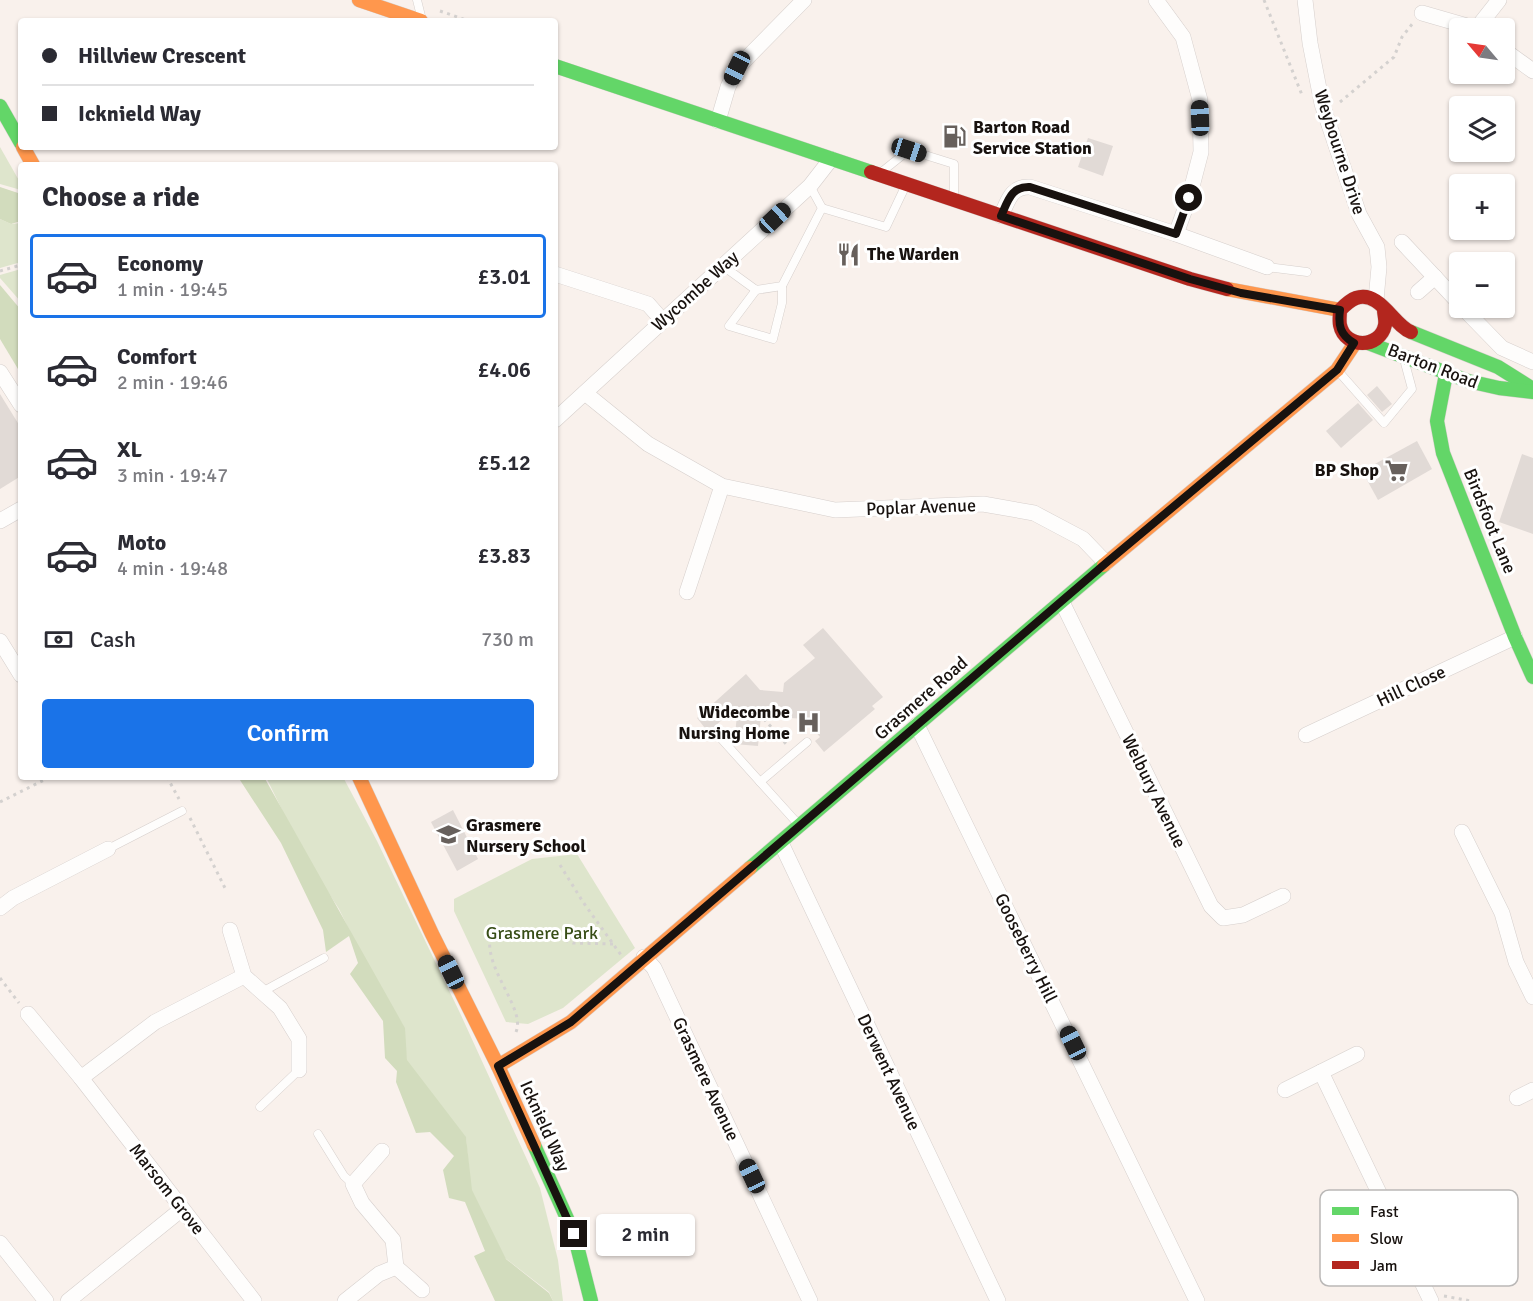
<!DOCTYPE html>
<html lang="en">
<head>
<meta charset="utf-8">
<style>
  :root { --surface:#fff; --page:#f2f2f3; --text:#2b2b33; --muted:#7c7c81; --line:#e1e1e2; --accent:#1a73e8 }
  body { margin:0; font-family:Signika,sans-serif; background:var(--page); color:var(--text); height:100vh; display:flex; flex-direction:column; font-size:22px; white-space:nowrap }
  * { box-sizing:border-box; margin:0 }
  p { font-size:20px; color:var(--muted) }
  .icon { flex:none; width:33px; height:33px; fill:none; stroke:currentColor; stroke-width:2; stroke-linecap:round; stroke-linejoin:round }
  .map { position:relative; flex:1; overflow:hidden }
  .details { position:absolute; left:18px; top:162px; width:540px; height:618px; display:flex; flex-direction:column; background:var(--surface); border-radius:6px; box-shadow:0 2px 4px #0004 }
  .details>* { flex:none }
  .top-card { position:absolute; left:18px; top:18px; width:540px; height:132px; border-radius:6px; box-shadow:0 2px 4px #0004; display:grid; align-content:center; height:132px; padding:0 24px; background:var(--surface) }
  .needle { width:39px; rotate:299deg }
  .tools { position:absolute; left:1449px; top:18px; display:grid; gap:12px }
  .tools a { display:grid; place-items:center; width:66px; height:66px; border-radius:6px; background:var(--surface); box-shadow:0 2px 4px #0004; font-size:30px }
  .end { position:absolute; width:27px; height:27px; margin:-14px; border:8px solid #18120f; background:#fff; box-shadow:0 0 0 3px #fff }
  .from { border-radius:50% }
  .bubble { position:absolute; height:42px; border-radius:6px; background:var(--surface); box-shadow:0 2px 4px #0004; font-size:20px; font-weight:600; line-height:42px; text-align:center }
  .car { position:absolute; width:18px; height:36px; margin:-18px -9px; border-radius:8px; box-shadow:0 0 4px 2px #0007; background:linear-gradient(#222 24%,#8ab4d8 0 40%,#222 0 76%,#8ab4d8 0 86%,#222 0) }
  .top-card b { display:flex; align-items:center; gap:21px; height:57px; font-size:22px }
  .top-card b+b { border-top:2px solid var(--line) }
  .top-card i { width:15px; height:15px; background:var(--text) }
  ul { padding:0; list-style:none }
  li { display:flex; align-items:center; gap:18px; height:84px; margin:0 12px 9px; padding:0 12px; border:3px solid transparent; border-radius:6px }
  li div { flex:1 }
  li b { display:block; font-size:22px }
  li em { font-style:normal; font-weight:600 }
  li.on { border-color:var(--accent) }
  li>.icon { width:54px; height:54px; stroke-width:1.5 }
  h2 { padding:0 24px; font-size:27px; line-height:72px }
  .pay { display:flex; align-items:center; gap:15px; height:66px; padding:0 24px; font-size:22px }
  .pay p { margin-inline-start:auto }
  .cta { display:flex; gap:12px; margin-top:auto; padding:12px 24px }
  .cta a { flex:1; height:69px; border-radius:6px; background:var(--accent); color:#fff; font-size:24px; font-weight:600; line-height:69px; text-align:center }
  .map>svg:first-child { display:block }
  .green { fill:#dee5cc }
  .forest { fill:#d2dcbd }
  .building { fill:#e1dad6 }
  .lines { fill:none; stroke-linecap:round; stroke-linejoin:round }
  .lane-casing { stroke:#d6cfcc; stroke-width:9 }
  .street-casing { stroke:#d6cfcc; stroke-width:16 }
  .fast-casing { stroke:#d6cfcc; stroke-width:15 }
  .slow-casing { stroke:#d6cfcc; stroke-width:15 }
  .jam-casing { stroke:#d6cfcc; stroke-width:15 }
  .path { stroke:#d4d1cf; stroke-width:3; stroke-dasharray:3 4.5; stroke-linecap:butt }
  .lane { stroke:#fefdfc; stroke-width:8 }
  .street { stroke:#fefdfc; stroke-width:15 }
  .fast { stroke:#63d668; stroke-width:14 }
  .slow { stroke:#ff974d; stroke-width:14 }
  .jam { stroke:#b3261e; stroke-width:14 }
  .route { stroke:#18120f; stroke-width:8 }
  .labels { text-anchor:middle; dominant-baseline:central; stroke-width:6; stroke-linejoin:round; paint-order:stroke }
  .poi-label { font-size:18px; font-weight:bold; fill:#18120f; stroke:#fff; text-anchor:start }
  .street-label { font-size:18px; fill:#18120f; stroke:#fff }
  .park-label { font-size:18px; fill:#374d16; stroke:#fff }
  .key { fill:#fff; stroke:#bab8b7; stroke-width:1.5 }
  .key-label { font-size:16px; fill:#18120f }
</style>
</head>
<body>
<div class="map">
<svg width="1533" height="1301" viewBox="0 0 1533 1301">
  <rect width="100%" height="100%" fill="#f9f1ec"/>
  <g class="green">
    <path d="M0 147 21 184V190L0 184Z"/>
    <path d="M0 219 11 224 21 223V262L0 268Z"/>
    <path d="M21 269V302L0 278V275Z"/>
    <path d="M266 777H343L377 841 460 1013 540 1188 558 1260 563 1301H553L549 1292 505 1258 471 1191 466 1138 407 1063 403 1025 374 980 339 909 304 855Z"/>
    <path d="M577 854 635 948 563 1008 528 1024 506 1022 454 911V899L532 859Z"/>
  </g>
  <g class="forest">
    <path d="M0 187 21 194V221L11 224 0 219Z"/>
    <path d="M0 285 21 310V374L0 339Z"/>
    <path d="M238 777H264L405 1028 407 1060 466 1137 472 1190 506 1259 549 1293 553 1301H495L474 1256 485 1251 465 1202 449 1198 443 1170 454 1156 430 1132 416 1133 396 1082 397 1071 385 1058 383 1021 350 974 358 963 349 936 326 952 323 930 281 843Z"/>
  </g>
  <g class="building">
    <path d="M1088 138 1113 146 1103 176 1078 167Z"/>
    <path d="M1377 386 1392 404 1382 412 1367 395Z"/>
    <path d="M0 394 21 428V476L0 489Z"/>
    <path d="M1358 403 1373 420 1341 448 1326 431Z"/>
    <path d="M1417 441 1432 469 1378 500 1362 471Z"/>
    <path d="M1522 454 1533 458V534L1499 522Z"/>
    <path d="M823 628 883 697 872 706 875 709 824 752 815 741 820 737 805 719 761 716 758 746 734 744 738 706 708 732 697 718 746 674 760 690 783 692 784 683 815 658 803 645Z"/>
    <path d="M453 810 478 859 457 871 431 822Z"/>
  </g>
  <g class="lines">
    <defs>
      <g id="lane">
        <path d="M417 0 421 16"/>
        <path d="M884 170 909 150 954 164V196"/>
        <path d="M822 208 886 227 904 189"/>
        <path d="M723 266 756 290 782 286 822 208 810 186"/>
        <path d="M1267 267 1307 272"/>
        <path d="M756 290 729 326 773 339 782 303V286"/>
        <path d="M1338 371 1384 423 1412 389 1405 363"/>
        <path d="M717 734 799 825"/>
        <path d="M760 782 807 742"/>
        <path d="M108 849 182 811"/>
        <path d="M262 992 324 958"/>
        <path d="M260 1107 299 1070"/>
        <path d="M318 1134 344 1176 353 1184"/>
      </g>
      <g id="street">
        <path d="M1156 0 1183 37 1200 100 1201 152 1189 198 1176 234"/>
        <path d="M1305 0 1310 43 1322 104 1359 214 1377 247 1379 267 1376 300"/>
        <path d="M1422 13 1474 28"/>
        <path d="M1477 28 1499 0"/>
        <path d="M1504 50 1533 71"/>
        <path d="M718 121 728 87 737 68 804 0"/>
        <path d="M1001 216C1008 201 1011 186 1030 187L1176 234 1267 267"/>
        <path d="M1402 242 1460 304"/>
        <path d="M555 274 648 304 662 320"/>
        <path d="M1418 292 1435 277"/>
        <path d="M1463 308 1502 348 1533 362"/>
        <path d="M0 372 21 405"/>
        <path d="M585 393 648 444 722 486 835 510 983 504 1034 513 1083 539 1106 563"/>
        <path d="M555 420 810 186 831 159"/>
        <path d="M0 521 21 509"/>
        <path d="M687 592 722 486"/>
        <path d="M1062 602 1211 906 1223 918 1243 915 1283 896"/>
        <path d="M0 641 21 675"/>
        <path d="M917 725 1197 1301"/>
        <path d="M1306 735 1515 637"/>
        <path d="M1462 832 1502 913 1516 962 1533 997"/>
        <path d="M781 843 998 1301"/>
        <path d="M0 908 13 898 108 849"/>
        <path d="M230 930 244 976 280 1008 299 1039V1070"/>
        <path d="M644 957 654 968 810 1301"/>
        <path d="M28 1014 81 1078 254 1301"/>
        <path d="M1321 1072 1431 1301"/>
        <path d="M81 1078 155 1022 244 976"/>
        <path d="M1285 1090 1357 1054"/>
        <path d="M1517 1098 1533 1090"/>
        <path d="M0 1243 46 1301"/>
        <path d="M396 1267 422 1290"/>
        <path d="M68 1301 182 1209"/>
        <path d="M345 1301 379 1274 396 1267 393 1240 362 1203 353 1184 382 1151"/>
      </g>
      <g id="fast">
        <path d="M555 66 871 172"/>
        <path d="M0 106 21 143"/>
        <path d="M1411 332 1498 367 1533 389"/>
        <path d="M1368 343 1468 381 1499 388 1533 392"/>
        <path d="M1446 374 1437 421 1443 453 1515 637 1533 677"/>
        <path d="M750 868 1104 565"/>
        <path d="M534 1145 574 1234 591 1301"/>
      </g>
      <g id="slow">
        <path d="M359 0 421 21"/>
        <path d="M23 147 33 165"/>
        <path d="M1227 289 1340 310"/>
        <path d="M1104 565 1337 370 1355 343"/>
        <path d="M359 777 432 934 498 1066 534 1145"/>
        <path d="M498 1066 571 1022 750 868"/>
      </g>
      <g id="jam">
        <path d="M871 172 1190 279 1227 289"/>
        <path d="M1384 310C1384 314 1386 320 1385 325 1380 349 1345 349 1340 325 1339 320 1340 315 1340 310 1344 306 1350 300 1356 298 1380 290 1393 325 1411 332"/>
      </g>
    </defs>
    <use href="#lane" class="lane-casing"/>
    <use href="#street" class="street-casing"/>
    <use href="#fast" class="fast-casing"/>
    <use href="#slow" class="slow-casing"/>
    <use href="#jam" class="jam-casing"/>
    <g class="path">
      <path d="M1264 0 1302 95"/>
      <path d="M440 11 469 21"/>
      <path d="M1340 102 1394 57 1402 37 1413 23"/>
      <path d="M0 271 21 265"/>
      <path d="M764 719 787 745"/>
      <path d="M167 777 179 799"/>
      <path d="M0 802 50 777"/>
      <path d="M190 818 225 888"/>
      <path d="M560 865 583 902 621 955"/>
      <path d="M0 978 19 1003"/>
      <path d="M516 1032C526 1009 485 971 490 937L501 930 531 938 553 936 573 943 613 944"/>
      <path d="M1444 1296 1471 1301"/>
    </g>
    <use href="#lane" class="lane"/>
    <use href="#street" class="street"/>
    <use href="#fast" class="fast"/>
    <use href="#slow" class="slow"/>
    <use href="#jam" class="jam"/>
  </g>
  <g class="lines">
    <path class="route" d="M574 1234 498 1066 571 1022 1106 563 1337 370 1354 343C1340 335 1338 325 1340 310L1241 293 1190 279 1001 216C1008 201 1011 186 1030 187L1176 234 1189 198"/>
  </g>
  <defs>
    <symbol id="fuel-bare" viewBox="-9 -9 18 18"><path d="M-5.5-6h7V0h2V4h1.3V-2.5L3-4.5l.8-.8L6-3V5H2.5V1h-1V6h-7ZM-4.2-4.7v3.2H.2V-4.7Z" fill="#67605c" stroke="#fff" stroke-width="2.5" paint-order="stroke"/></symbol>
    <symbol id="restaurant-bare" viewBox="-9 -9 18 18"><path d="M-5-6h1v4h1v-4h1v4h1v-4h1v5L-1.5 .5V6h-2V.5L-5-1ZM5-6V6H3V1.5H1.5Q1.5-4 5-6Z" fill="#67605c" stroke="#fff" stroke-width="2.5" paint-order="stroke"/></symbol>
    <symbol id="supermarket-bare" viewBox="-9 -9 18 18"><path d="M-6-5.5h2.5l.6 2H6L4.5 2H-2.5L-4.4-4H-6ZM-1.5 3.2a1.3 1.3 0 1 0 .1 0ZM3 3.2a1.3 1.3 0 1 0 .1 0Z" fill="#67605c" stroke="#fff" stroke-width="2.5" paint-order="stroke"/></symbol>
    <symbol id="hospital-bare" viewBox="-9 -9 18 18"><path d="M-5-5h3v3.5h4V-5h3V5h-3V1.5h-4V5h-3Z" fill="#67605c" stroke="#fff" stroke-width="2.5" paint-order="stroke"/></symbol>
    <symbol id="school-bare" viewBox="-9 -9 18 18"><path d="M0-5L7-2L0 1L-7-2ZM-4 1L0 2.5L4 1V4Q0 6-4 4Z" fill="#67605c" stroke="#fff" stroke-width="2.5" paint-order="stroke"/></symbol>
  </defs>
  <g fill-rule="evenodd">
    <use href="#fuel-bare" x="938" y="120" width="33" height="33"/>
    <use href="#restaurant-bare" x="832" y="238" width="33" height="33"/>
    <use href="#supermarket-bare" x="1380" y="454" width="33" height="33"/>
    <use href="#hospital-bare" x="792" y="706" width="33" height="33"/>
    <use href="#school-bare" x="432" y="818" width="33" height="33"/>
  </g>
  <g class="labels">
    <g class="poi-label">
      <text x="973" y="127">Barton Road<tspan x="973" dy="21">Service Station</tspan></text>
      <text x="867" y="254">The Warden</text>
      <text x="1379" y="470" text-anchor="end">BP Shop</text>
      <text x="790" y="712" text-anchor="end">Widecombe<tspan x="790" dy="21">Nursing Home</tspan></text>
      <text x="466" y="825">Grasmere<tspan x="466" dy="21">Nursery School</tspan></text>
    </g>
    <g class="street-label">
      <text transform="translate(1340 152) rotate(72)">Weybourne Drive</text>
      <text transform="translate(695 291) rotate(-42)">Wycombe Way</text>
      <text transform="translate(1433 366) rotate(21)">Barton Road</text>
      <text transform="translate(921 507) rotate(-2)">Poplar Avenue</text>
      <text transform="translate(1490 521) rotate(68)">Birdsfoot Lane</text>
      <text transform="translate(1411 686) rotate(-25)">Hill Close</text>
      <text transform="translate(921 698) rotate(-41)">Grasmere Road</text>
      <text transform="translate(1154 791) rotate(64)">Welbury Avenue</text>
      <text transform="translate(1026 948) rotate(64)">Gooseberry Hill</text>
      <text transform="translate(889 1072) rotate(65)">Derwent Avenue</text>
      <text transform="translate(706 1079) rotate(65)">Grasmere Avenue</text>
      <text transform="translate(545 1126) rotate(66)">Icknield Way</text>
      <text transform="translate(167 1189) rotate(52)">Marsom Grove</text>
    </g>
    <g class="park-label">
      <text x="542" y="933">Grasmere Park</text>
    </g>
  </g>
  <rect x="1320" y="1190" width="198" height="96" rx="9" class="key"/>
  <rect x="1332" y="1207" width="27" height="8" fill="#63d668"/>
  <rect x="1332" y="1234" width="27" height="8" fill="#ff974d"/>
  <rect x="1332" y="1261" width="27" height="8" fill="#b3261e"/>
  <g class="key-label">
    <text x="1370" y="1217">Fast</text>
    <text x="1370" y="1244">Slow</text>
    <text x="1370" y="1271">Jam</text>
  </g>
</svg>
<div class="tools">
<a><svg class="needle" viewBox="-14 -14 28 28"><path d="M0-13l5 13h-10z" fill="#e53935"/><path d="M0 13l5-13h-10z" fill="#7c7c81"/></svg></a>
<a><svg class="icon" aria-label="layers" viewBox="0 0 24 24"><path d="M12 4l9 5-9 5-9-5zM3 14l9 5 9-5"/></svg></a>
<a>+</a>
<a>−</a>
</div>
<i class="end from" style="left:1189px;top:198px"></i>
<i class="end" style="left:574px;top:1234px"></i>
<div class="bubble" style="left:596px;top:1214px;width:99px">2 min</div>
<i class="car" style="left:737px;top:68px;rotate:206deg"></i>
<i class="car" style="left:1200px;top:118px;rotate:358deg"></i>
<i class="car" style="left:909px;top:150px;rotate:108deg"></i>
<i class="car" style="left:775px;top:218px;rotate:47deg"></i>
<i class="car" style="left:451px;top:972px;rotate:334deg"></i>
<i class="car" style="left:1073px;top:1043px;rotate:334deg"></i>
<i class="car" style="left:752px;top:1176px;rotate:335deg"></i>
<div class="top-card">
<b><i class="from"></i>Hillview Crescent</b>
<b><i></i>Icknield Way</b>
</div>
<section class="details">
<h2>Choose a ride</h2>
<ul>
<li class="on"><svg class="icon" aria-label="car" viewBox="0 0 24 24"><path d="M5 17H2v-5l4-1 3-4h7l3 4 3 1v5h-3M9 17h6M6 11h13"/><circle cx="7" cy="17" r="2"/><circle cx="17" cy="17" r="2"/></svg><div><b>Economy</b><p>1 min · 19:45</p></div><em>£3.01</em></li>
<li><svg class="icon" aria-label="car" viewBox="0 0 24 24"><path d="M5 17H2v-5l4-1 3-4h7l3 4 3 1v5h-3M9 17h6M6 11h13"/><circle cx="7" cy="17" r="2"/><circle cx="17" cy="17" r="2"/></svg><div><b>Comfort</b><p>2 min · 19:46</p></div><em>£4.06</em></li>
<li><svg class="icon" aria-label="car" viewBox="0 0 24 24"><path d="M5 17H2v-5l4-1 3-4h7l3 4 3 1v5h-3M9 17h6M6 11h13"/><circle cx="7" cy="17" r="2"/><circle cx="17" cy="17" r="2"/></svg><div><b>XL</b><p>3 min · 19:47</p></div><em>£5.12</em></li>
<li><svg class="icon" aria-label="car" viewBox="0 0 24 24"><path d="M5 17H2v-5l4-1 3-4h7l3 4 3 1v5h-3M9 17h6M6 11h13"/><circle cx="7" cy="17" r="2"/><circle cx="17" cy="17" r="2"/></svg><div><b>Moto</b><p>4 min · 19:48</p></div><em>£3.83</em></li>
</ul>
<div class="pay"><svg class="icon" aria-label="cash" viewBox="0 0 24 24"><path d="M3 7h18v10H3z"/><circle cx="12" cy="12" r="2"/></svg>Cash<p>730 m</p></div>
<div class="cta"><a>Confirm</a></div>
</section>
</div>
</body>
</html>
